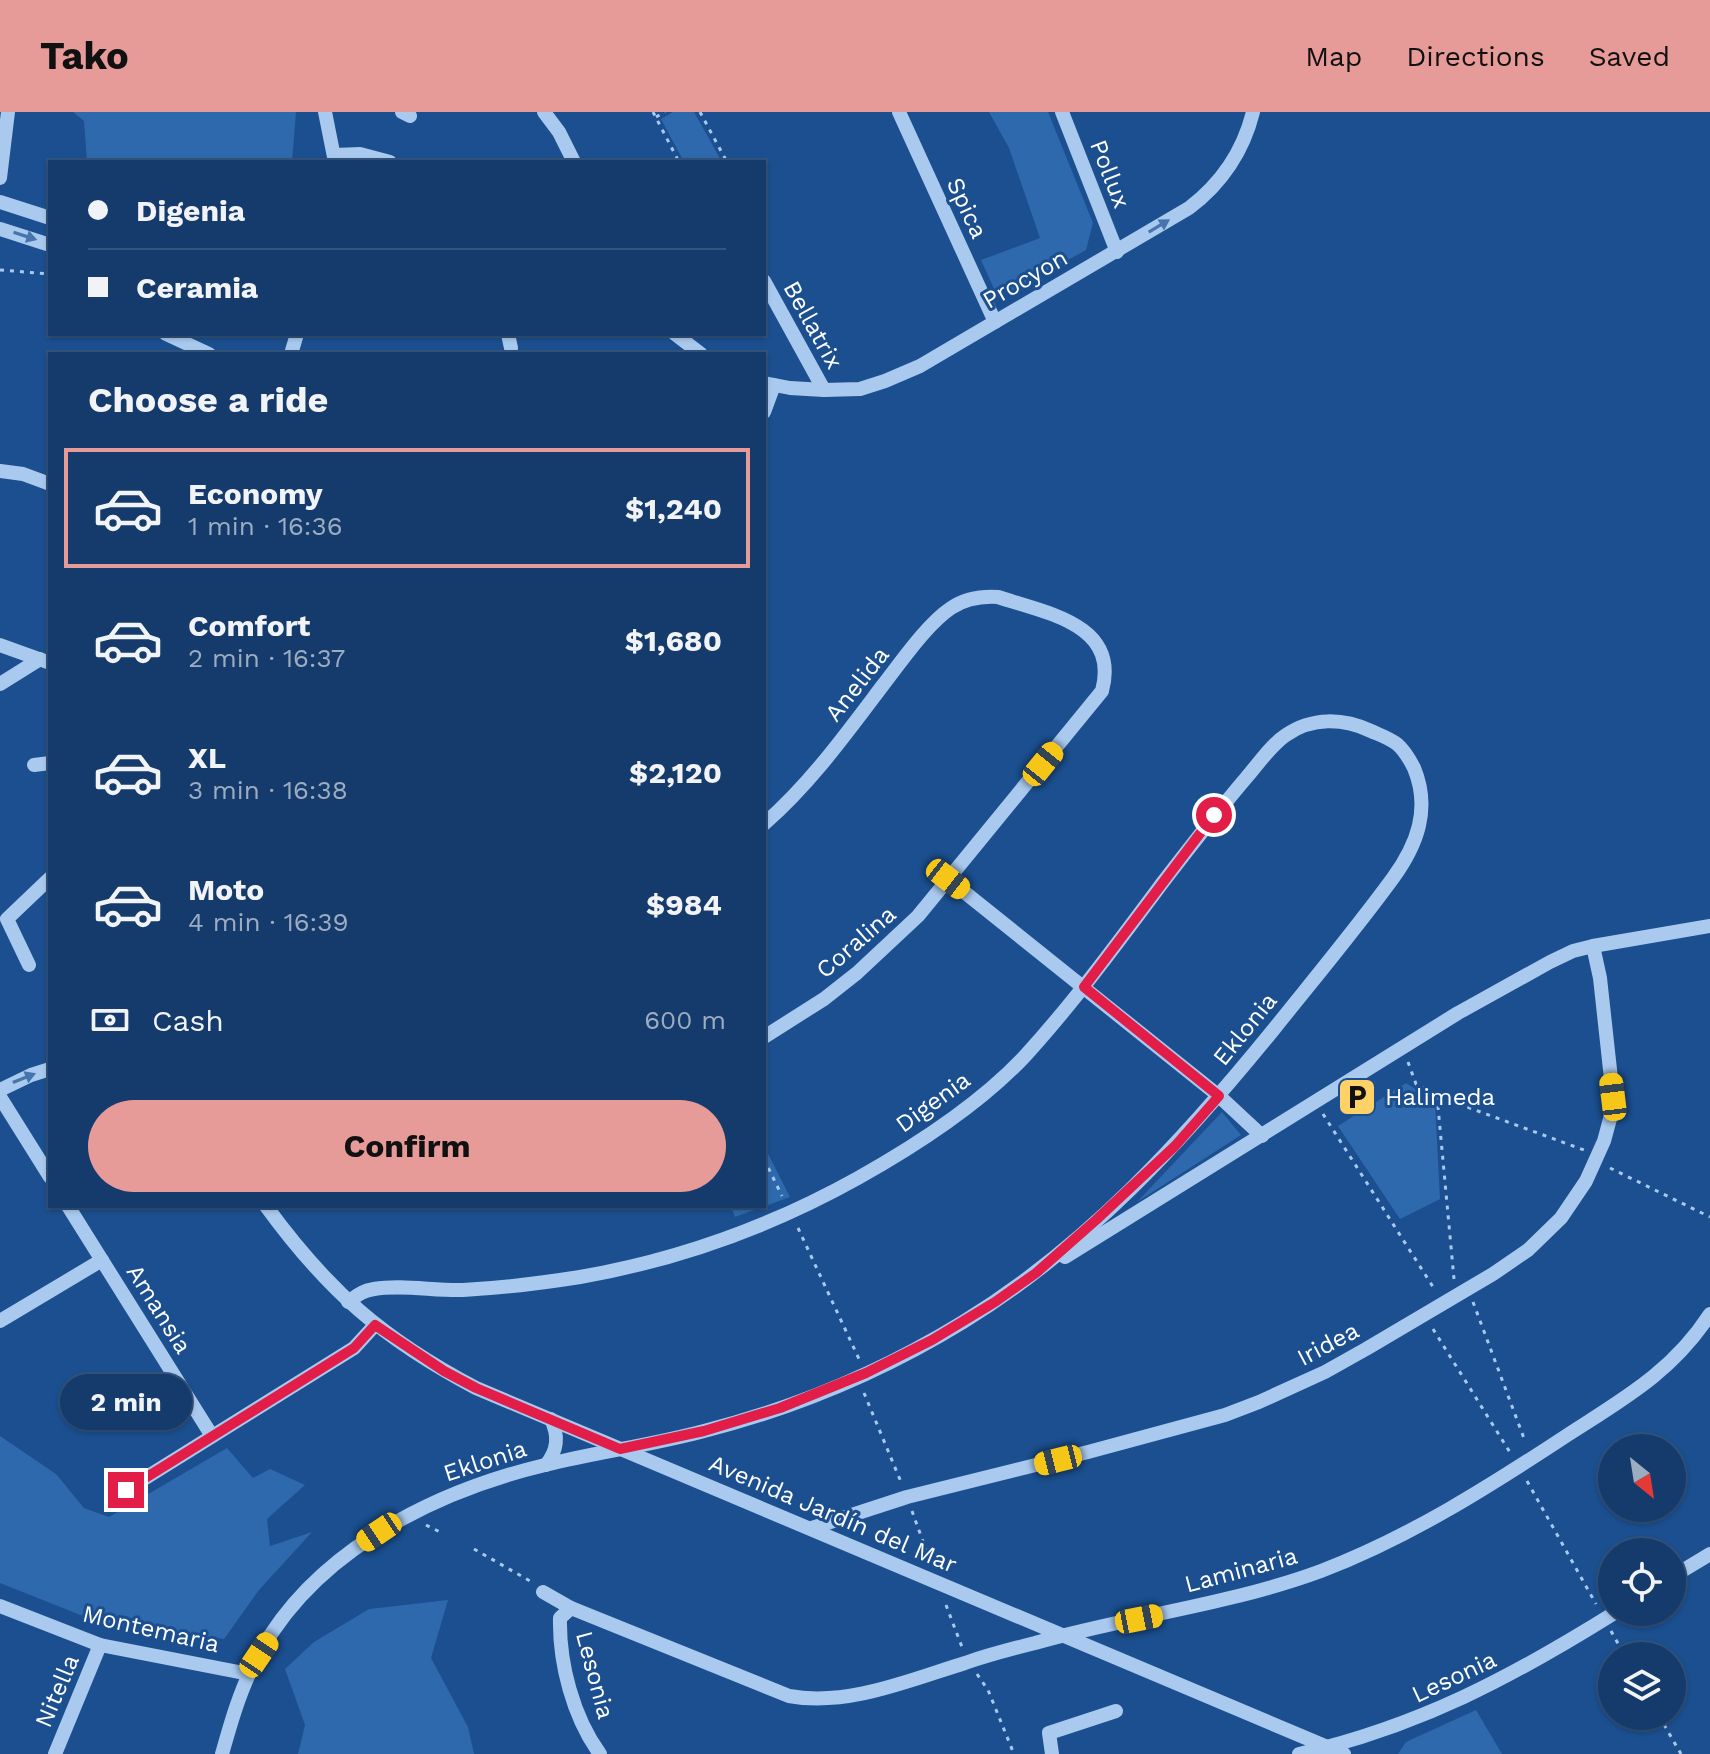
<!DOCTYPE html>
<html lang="en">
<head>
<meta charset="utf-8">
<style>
  :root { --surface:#143b6b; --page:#214673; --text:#f1f3f6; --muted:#9dadc1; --line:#33557e; --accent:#e69b98 }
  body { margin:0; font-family:"Work Sans",sans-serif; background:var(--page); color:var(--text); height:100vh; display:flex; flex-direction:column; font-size:30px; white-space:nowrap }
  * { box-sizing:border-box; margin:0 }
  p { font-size:26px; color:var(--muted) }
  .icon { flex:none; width:44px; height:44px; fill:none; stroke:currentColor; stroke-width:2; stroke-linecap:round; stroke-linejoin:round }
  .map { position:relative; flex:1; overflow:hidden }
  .drawer { position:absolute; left:48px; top:240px; width:718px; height:856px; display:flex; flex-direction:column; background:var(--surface); border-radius:0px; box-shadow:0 2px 6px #0004,0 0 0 2px var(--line) }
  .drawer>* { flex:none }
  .hud { position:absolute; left:48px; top:48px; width:718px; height:176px; border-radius:0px; box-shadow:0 2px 6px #0004,0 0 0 2px var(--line); display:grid; align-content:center; height:176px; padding:0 40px; background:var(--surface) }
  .needle { width:52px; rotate:150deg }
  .controls { position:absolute; left:1598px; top:1322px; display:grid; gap:16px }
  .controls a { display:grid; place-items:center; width:88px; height:88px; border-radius:50%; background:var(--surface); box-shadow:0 2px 6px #0004,0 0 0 2px var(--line); font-size:40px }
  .end { position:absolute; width:36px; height:36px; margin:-18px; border:10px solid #e11d48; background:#fff; box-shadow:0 0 0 4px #fff }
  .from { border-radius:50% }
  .bubble { position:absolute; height:56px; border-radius:28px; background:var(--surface); box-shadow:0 2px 6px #0004,0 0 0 2px var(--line); font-size:26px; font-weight:700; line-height:56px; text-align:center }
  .car { position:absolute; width:24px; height:48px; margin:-24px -12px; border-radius:10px; box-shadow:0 0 6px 2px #0007; background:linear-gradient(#f5c518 24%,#345 0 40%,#f5c518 0 76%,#345 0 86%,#f5c518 0) }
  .hud b { display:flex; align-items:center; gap:28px; height:76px; font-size:30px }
  .hud b+b { border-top:2px solid var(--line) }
  .hud i { width:20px; height:20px; background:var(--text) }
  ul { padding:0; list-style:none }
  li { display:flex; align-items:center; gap:24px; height:120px; margin:0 16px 12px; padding:0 24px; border:4px solid transparent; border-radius:0px }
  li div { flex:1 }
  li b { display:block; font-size:30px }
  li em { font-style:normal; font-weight:700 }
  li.active { border-color:var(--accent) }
  li>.icon { width:72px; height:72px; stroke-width:1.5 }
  h2 { padding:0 40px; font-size:36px; line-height:96px }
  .pay { display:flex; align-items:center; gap:20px; height:88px; padding:0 40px; font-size:30px }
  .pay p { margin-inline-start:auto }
  .primary-button { display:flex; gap:16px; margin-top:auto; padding:16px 40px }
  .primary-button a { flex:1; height:92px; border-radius:48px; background:var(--accent); color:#111; font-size:32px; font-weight:700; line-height:92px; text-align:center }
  header { display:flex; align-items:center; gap:48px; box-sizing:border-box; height:112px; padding:0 40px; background:var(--accent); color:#111 }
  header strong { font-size:38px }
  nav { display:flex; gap:44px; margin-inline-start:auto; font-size:28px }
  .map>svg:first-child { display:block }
  .green { fill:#2e69ad }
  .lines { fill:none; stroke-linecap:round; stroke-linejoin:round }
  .path { stroke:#a9c9ee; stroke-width:3; stroke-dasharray:4 6; stroke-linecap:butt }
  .minor { stroke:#a9c9ee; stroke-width:14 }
  .oneway { fill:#4674ac }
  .route { stroke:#e11d48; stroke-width:10 }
  .labels { text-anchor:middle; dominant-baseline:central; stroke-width:6; stroke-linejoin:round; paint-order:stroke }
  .street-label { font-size:24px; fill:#fff; stroke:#1b4f8f }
  .poi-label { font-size:24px; fill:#fff; stroke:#1b4f8f; text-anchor:start }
</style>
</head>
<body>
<header>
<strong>Tako</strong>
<nav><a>Map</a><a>Directions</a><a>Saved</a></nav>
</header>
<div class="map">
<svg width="1710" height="1642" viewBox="0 0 1710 1642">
  <rect width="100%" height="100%" fill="#1b4f8f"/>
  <g class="green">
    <path d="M73 0H296L292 50H87L84 9Z"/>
    <path d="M673 0H694L722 50H684L661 7Z"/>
    <path d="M989 0H1048L1093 111 1086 138 1008 181 995 179 981 148 1040 126 1009 36Z"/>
    <path d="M1406 971 1435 990 1440 1087 1400 1107 1338 1014Z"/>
    <path d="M1222 1000 1241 1023 1137 1090Z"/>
    <path d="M764 1034 790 1085 735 1105 731 1094H764Z"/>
    <path d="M0 1324 56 1362 84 1396 109 1405 227 1336 253 1366 270 1357 305 1373 267 1407 270 1434 312 1420 259 1478 224 1527 98 1510 0 1471Z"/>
    <path d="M448 1488 431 1546 468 1615 474 1642H298L305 1613 285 1557 314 1530 369 1497Z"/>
    <path d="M1476 1598 1502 1642H1398L1406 1630Z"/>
  </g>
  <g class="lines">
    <g class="path">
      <path d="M653 0 679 50"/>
      <path d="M700 0 727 50"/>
      <path d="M656 5 665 0"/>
      <path d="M0 158 50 162"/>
      <path d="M1408 950 1416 972 1437 984 1584 1038"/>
      <path d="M1437 984 1454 1167"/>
      <path d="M1323 1002 1435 1178"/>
      <path d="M764 1047 782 1084"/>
      <path d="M1610 1056 1710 1105"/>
      <path d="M798 1116 859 1247"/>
      <path d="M1473 1190 1525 1329"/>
      <path d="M1433 1217 1511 1342"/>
      <path d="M864 1281 901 1370"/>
      <path d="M1527 1369 1596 1492"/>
      <path d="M912 1399 930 1449"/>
      <path d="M426 1413 440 1420"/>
      <path d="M474 1437 530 1469"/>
      <path d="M946 1493 962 1535"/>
      <path d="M1611 1519 1625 1544"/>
      <path d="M977 1562 988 1578 1014 1642"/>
      <path d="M1659 1604 1681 1642"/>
    </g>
    <g class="minor">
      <path d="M325 0 335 50"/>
      <path d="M402 0 410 4"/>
      <path d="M544 0 559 20 574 50"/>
      <path d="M899 0 995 210"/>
      <path d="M1062 0 1117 140"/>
      <path d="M335 43 360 42 390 50"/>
      <path d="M0 66 8 0"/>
      <path d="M0 90 50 106"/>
      <path d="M0 117 50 133"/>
      <path d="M764 169 824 278"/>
      <path d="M166 222 209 242"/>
      <path d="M508 222 511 236"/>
      <path d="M675 222 701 242"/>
      <path d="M291 242 297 222"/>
      <path d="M764 271 790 276 824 278 860 277 885 269 920 254 1189 96C1222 71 1243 40 1253 0"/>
      <path d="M764 300 774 273"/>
      <path d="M0 359 23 362 50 372"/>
      <path d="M0 533 50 551"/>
      <path d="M0 572 40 547"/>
      <path d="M34 653 50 651"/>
      <path d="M764 712C810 672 846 622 883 573 901 550 927 512 951 496 966 486 982 484 998 485 1046 501 1120 512 1102 579L918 804 857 861 824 887 764 925"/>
      <path d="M948 767 1219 984 1262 1024"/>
      <path d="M29 853 7 807 50 766"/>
      <path d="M0 978 31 963 50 957"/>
      <path d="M0 985 50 1065"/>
      <path d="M68 1094 212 1324"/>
      <path d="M266 1094C328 1179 383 1227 476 1276L1344 1642"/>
      <path d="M1065 1145 1458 901 1550 850 1573 839 1593 834 1710 814"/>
      <path d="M0 1209 102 1148"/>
      <path d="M546 1353C558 1338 559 1324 551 1307"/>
      <path d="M126 1378 354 1236 375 1213"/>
      <path d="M812 1416 907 1385 1088 1340 1225 1303 1259 1290 1325 1260 1366 1237 1493 1162 1528 1138 1561 1106 1586 1069 1604 1029 1610 1007 1613 985 1600 866 1593 834"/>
      <path d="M1672 1465 1710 1442"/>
      <path d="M543 1480 571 1496 789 1584C847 1595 910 1568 965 1551 988 1543 1011 1537 1035 1531 1129 1504 1229 1493 1321 1459 1410 1425 1490 1374 1569 1322 1625 1286 1673 1259 1710 1202"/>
      <path d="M0 1494 100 1533 249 1562"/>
      <path d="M571 1496 560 1506C559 1551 573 1605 600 1642"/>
      <path d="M55 1642 100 1533"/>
      <path d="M222 1642C230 1614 238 1585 251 1558 304 1444 429 1381 545 1353 598 1340 652 1333 704 1319 795 1296 883 1259 963 1210 1087 1134 1183 1029 1274 917 1314 867 1355 818 1393 766 1417 733 1431 697 1414 656 1410 648 1404 638 1397 632 1389 626 1380 623 1371 619 1343 606 1312 605 1286 623 1271 633 1259 651 1246 666 1217 700 1190 735 1163 770 1119 829 1075 889 1025 944 979 993 917 1033 858 1066 772 1114 678 1148 580 1165 542 1171 502 1176 463 1178 434 1179 402 1172 374 1177 362 1179 359 1182 348 1190"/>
      <path d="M1052 1642 1049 1621 1116 1599"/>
      <path d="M1299 1642C1420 1614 1512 1565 1616 1500"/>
    </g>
  </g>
  <defs><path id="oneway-solid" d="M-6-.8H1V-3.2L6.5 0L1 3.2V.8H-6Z" transform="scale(2)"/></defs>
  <g class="oneway">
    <use href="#oneway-solid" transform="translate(1159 114) rotate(-31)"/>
    <use href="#oneway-solid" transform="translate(25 124) rotate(18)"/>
    <use href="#oneway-solid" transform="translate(24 966) rotate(-22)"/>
  </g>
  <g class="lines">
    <path class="route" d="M126 1378 354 1236 375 1213 444 1259 476 1276 620 1337 704 1319 780 1296 866 1261 932 1228 995 1190 1036 1161 1096 1108 1175 1034 1219 984 1084 875 1214 703"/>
  </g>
  <defs>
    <symbol id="parking-square" viewBox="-11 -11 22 22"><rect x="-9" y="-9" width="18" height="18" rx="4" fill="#ffd166" stroke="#1b4f8f"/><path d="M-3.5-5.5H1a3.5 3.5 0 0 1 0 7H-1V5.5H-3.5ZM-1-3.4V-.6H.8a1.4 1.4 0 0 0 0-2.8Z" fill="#111"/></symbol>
  </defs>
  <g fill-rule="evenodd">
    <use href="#parking-square" x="1335" y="963" width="44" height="44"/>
  </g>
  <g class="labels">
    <g class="street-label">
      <text transform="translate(1110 62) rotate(69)">Pollux</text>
      <text transform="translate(967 96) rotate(65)">Spica</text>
      <text transform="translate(1025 167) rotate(-30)">Procyon</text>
      <text transform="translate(813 213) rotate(61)">Bellatrix</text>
      <text transform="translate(857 572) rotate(-52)">Anelida</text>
      <text transform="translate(856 830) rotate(-41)">Coralina</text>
      <text transform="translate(1245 917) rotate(-51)">Eklonia</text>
      <text transform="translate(933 990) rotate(-36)">Digenia</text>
      <text transform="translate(159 1197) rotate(58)">Amansia</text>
      <text transform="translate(1328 1232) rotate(-28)">Iridea</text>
      <text transform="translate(485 1349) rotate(-18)">Eklonia</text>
      <text transform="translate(833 1402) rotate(23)">Avenida Jardín del Mar</text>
      <text transform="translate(1241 1458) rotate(-15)">Laminaria</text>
      <text transform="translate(151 1517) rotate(13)">Montemaria</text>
      <text transform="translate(595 1563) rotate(75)">Lesonia</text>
      <text transform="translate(1454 1565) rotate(-25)">Lesonia</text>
      <text transform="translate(57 1579) rotate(-67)">Nitella</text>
    </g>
    <g class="poi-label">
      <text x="1385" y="985">Halimeda</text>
    </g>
  </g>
</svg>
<div class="controls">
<a><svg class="needle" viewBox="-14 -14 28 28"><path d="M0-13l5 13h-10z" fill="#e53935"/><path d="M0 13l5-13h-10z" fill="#9dadc1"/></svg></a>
<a><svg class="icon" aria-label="locate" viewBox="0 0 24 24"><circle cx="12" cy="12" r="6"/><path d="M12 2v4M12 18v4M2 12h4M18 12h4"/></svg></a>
<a><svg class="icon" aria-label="layers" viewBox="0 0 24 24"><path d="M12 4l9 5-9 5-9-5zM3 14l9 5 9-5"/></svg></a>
</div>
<i class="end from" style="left:1214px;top:703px"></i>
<i class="end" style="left:126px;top:1378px"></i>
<div class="bubble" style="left:60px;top:1262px;width:132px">2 min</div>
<i class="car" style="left:1043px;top:652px;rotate:39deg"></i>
<i class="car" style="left:948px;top:767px;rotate:128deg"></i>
<i class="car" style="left:1613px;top:985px;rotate:353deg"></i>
<i class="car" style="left:1058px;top:1348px;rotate:256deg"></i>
<i class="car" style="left:379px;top:1420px;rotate:236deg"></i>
<i class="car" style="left:1139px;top:1507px;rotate:79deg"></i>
<i class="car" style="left:259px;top:1543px;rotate:34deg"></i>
<div class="hud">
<b><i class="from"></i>Digenia</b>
<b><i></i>Ceramia</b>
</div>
<section class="drawer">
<h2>Choose a ride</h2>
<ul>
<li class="active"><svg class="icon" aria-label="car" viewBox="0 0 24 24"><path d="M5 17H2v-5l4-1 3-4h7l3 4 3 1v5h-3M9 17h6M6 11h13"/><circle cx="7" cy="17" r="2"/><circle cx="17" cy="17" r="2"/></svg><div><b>Economy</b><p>1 min · 16:36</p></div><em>$1,240</em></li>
<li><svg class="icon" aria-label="car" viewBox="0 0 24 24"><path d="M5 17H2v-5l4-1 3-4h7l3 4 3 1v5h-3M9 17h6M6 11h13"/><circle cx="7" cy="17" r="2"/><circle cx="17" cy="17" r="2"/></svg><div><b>Comfort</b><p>2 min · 16:37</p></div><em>$1,680</em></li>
<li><svg class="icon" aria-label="car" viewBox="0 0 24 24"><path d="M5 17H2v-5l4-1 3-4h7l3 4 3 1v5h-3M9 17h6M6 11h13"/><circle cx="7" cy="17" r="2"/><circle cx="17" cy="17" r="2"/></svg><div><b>XL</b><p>3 min · 16:38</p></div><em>$2,120</em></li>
<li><svg class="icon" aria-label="car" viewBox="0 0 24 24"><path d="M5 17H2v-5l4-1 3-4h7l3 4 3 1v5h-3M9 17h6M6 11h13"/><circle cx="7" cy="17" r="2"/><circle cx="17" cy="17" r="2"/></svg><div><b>Moto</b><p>4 min · 16:39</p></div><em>$984</em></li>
</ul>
<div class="pay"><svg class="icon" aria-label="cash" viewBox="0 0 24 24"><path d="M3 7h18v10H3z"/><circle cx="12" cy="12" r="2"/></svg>Cash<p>600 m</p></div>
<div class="primary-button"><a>Confirm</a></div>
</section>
</div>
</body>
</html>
